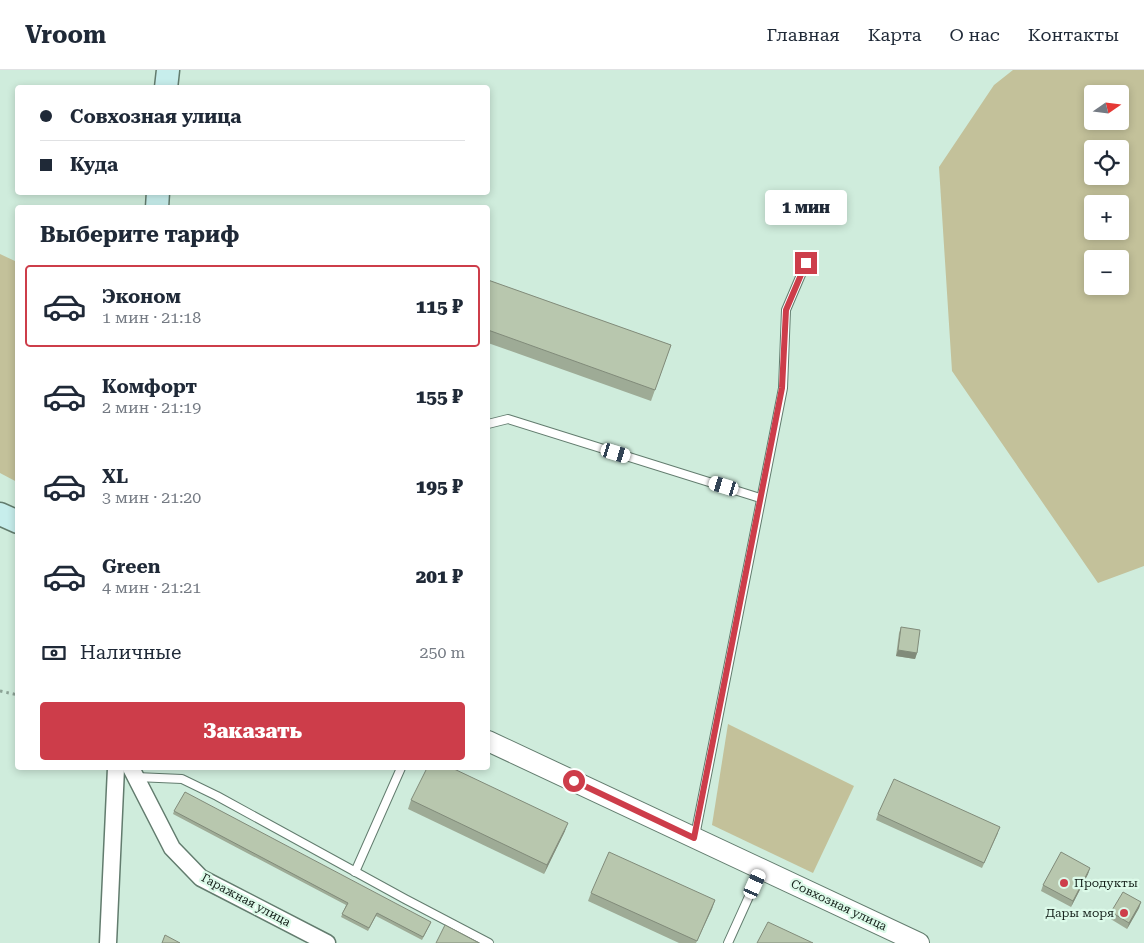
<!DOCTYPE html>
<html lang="ru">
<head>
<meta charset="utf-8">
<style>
  :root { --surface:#fff; --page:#f2f2f3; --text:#1f2937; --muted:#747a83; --line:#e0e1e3; --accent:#cd3d4a }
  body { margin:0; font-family:"Roboto Serif",serif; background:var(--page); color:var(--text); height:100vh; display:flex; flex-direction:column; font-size:19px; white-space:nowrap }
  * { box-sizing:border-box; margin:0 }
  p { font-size:16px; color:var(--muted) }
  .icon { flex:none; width:28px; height:28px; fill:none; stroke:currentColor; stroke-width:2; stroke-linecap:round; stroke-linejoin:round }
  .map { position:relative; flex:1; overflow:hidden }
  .details { position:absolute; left:15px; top:135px; width:475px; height:565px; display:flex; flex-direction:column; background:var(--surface); border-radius:5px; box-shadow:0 2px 8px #0003 }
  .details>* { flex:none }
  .guide { position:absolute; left:15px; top:15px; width:475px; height:110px; border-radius:5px; box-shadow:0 2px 8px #0003; display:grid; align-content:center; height:110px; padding:0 25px; background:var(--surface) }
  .needle { width:32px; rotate:76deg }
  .controls { position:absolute; left:1084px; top:15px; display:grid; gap:10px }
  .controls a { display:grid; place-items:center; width:45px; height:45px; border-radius:5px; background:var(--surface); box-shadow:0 2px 8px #0003; font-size:25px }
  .end { position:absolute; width:22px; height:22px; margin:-11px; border:6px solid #cd3d4a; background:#fff; box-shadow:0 0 0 2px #fff }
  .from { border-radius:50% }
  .bubble { position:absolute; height:35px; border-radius:5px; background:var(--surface); box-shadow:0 2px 8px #0003; font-size:16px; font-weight:800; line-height:35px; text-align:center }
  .car { position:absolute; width:15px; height:30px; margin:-15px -8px; border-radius:6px; box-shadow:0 0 4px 1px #0007; background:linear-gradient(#fff 24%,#345 0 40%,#fff 0 76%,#345 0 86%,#fff 0) }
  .guide b { display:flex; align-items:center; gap:18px; height:48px; font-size:19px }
  .guide b+b { border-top:1px solid var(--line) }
  .guide i { width:12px; height:12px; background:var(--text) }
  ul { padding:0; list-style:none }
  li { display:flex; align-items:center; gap:15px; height:82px; margin:0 10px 8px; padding:0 15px; border:2px solid transparent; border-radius:5px }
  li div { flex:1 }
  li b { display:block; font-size:19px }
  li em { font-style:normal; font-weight:800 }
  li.active { border-color:var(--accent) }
  li>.icon { width:45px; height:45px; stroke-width:1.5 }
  h2 { padding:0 25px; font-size:22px; line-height:60px }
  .pay { display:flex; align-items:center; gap:12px; height:55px; padding:0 25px; font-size:19px }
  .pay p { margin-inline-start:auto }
  .action { display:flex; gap:10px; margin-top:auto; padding:10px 25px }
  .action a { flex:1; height:58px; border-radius:5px; background:var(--accent); color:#fff; font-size:20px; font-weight:800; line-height:58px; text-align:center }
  header { display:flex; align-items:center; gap:30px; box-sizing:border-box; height:70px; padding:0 25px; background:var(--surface); border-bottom:1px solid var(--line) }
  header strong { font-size:24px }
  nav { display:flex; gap:28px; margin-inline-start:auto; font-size:18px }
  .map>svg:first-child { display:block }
  .green { fill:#c3c19a; fill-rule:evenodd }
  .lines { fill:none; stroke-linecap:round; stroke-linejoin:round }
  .service-casing { stroke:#627c6e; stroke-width:10 }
  .minor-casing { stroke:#627c6e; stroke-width:19 }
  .tertiary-casing { stroke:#627c6e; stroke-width:22 }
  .secondary-casing { stroke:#627c6e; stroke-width:25 }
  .path { stroke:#8ba295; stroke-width:3; stroke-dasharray:2.5 4; stroke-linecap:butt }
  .service { stroke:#fff; stroke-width:8 }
  .minor { stroke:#fff; stroke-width:16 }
  .tertiary { stroke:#fff; stroke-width:20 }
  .secondary { stroke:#c7eeec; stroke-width:22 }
  .wall { fill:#9eab96 }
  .shaded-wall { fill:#818b7a }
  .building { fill:#b8c7ae; stroke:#818b7a }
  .route { stroke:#cd3d4a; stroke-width:6 }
  .poi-dot { fill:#cd3d4a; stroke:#dcfae9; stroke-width:2 }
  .labels { text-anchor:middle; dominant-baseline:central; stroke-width:4.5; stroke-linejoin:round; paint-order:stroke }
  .poi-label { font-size:12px; fill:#141f19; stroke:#dcfae9; text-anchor:start }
  .street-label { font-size:12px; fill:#141f19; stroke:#dcfae9 }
</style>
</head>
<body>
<header>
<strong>Vroom</strong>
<nav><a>Главная</a><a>Карта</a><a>О нас</a><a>Контакты</a></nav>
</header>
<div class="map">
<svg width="1144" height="873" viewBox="0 0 1144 873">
  <rect width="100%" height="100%" fill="#cfecdc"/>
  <g class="green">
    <path d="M1013 0H1144V496L1098 513 952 301 939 97 994 15ZM1092 24H1120V51H1092ZM1092 79H1120V106H1092ZM1092 134H1120V161H1092ZM1092 189H1120V216H1092Z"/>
    <path d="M0 184 17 192V412L0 403Z"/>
    <path d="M728 654 854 716 813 803 712 755Z"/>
  </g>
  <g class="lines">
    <defs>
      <g id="service">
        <path d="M488 354 508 349 760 428"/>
        <path d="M136 707 182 709 217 726 405 829 489 873"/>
        <path d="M695 766 783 318 786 240 806 193"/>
        <path d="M355 802 401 698"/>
        <path d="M728 873 761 800"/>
      </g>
      <g id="minor">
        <path d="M131 698 172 778 201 808 327 873"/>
        <path d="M108 873 116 698"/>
      </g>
      <path id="tertiary" d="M488 671 919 873"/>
      <g id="secondary">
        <path d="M166 18 168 0"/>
        <path d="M157 138 158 122"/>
        <path d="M0 444 18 452"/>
      </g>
    </defs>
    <use href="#service" class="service-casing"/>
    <use href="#minor" class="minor-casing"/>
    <use href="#tertiary" class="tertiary-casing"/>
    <use href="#secondary" class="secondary-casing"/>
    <path class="path" d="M0 621 18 625"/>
    <use href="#service" class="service"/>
    <use href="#minor" class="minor"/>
    <use href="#tertiary" class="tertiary"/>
    <use href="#secondary" class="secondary"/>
  </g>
  <g class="wall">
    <path d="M488 211 671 275 651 331 488 273Z"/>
    <path d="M901 557 917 583 915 589 896 586 899 563Z"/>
    <path d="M411 730 565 761 544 804 408 739Z"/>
    <path d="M174 741 431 852 430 855 422 870 376 846 368 861 341 847 346 835 173 744Z"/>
    <path d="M878 744 998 763 982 798 876 750Z"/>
    <path d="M1090 798 1088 804 1071 837 1041 821 1043 815Z"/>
    <path d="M591 823 715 830 696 873H679L588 831Z"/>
    <path d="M1141 832 1139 838 1127 859 1109 848 1111 842Z"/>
  </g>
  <g class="shaded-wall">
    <path d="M898 580 917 583 915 589 896 586Z"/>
    <path d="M568 753 565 761 544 804 547 795Z"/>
    <path d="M1090 798 1088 804 1071 837 1073 831Z"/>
    <path d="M715 830 712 839 696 873Z"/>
    <path d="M1141 832 1139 838 1127 859 1129 853Z"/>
  </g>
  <g class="building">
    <path d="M488 210 671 275 655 320 488 260Z"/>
    <path d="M901 557 920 560 917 583 898 580Z"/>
    <path d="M427 698H452L568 753 547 795 411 730Z"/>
    <path d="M894 709 1000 757 984 793 878 744Z"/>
    <path d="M185 722 431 852 423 867 377 843 369 858 342 844 348 833 174 741Z"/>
    <path d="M609 782 715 830 697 871 591 823Z"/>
    <path d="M1061 782 1090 798 1073 831 1043 815Z"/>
    <path d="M1123 822 1141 832 1129 853 1111 842Z"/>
    <path d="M768 852 813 873H757Z"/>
    <path d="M445 855 479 873H436Z"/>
    <path d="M165 865 180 873H162Z"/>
  </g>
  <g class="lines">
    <path class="route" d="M574 711 694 768 782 318 786 240 806 193"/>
  </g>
  <g class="poi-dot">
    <circle cx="1064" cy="813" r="5"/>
    <circle cx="1124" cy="843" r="5"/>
  </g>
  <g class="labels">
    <g class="poi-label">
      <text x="1074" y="813">Продукты</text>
      <text x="1114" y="843" text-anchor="end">Дары моря</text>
    </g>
    <g class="street-label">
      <text transform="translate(246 830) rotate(28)">Гаражная улица</text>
      <text transform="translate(839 835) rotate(25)">Совхозная улица</text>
    </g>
  </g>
</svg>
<div class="controls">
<a><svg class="needle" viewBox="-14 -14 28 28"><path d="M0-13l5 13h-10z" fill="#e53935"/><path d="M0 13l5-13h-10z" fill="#747a83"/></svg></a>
<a><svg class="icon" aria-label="locate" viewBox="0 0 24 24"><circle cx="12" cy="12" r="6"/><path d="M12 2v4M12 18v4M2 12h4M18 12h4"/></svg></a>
<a>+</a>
<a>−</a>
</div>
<i class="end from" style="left:574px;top:711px"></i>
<i class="end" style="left:806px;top:193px"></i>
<div class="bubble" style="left:765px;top:120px;width:82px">1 мин</div>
<i class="car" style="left:616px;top:383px;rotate:107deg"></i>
<i class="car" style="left:724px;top:416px;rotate:287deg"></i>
<i class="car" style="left:755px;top:814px;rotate:24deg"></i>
<div class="guide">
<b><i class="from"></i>Совхозная улица</b>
<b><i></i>Куда</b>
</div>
<section class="details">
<h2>Выберите тариф</h2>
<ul>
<li class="active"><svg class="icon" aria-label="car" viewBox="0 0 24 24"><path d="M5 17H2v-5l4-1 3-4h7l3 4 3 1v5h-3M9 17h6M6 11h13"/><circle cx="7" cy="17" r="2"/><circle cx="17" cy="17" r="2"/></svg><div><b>Эконом</b><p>1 мин · 21:18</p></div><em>115 ₽</em></li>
<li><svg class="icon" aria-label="car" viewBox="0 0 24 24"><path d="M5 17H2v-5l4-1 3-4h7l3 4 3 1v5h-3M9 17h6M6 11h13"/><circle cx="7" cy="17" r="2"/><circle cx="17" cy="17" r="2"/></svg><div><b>Комфорт</b><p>2 мин · 21:19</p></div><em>155 ₽</em></li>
<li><svg class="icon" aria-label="car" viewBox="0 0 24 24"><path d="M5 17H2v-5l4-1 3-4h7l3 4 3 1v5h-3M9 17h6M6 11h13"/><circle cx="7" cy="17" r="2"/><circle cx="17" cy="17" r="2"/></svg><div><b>XL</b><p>3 мин · 21:20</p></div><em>195 ₽</em></li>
<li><svg class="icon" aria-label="car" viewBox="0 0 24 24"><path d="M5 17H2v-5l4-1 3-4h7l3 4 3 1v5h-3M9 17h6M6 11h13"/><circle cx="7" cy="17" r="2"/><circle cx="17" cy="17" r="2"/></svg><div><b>Green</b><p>4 мин · 21:21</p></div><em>201 ₽</em></li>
</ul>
<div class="pay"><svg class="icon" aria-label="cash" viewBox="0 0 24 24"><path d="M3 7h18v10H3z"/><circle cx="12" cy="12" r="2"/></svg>Наличные<p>250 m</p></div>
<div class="action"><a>Заказать</a></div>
</section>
</div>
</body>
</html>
